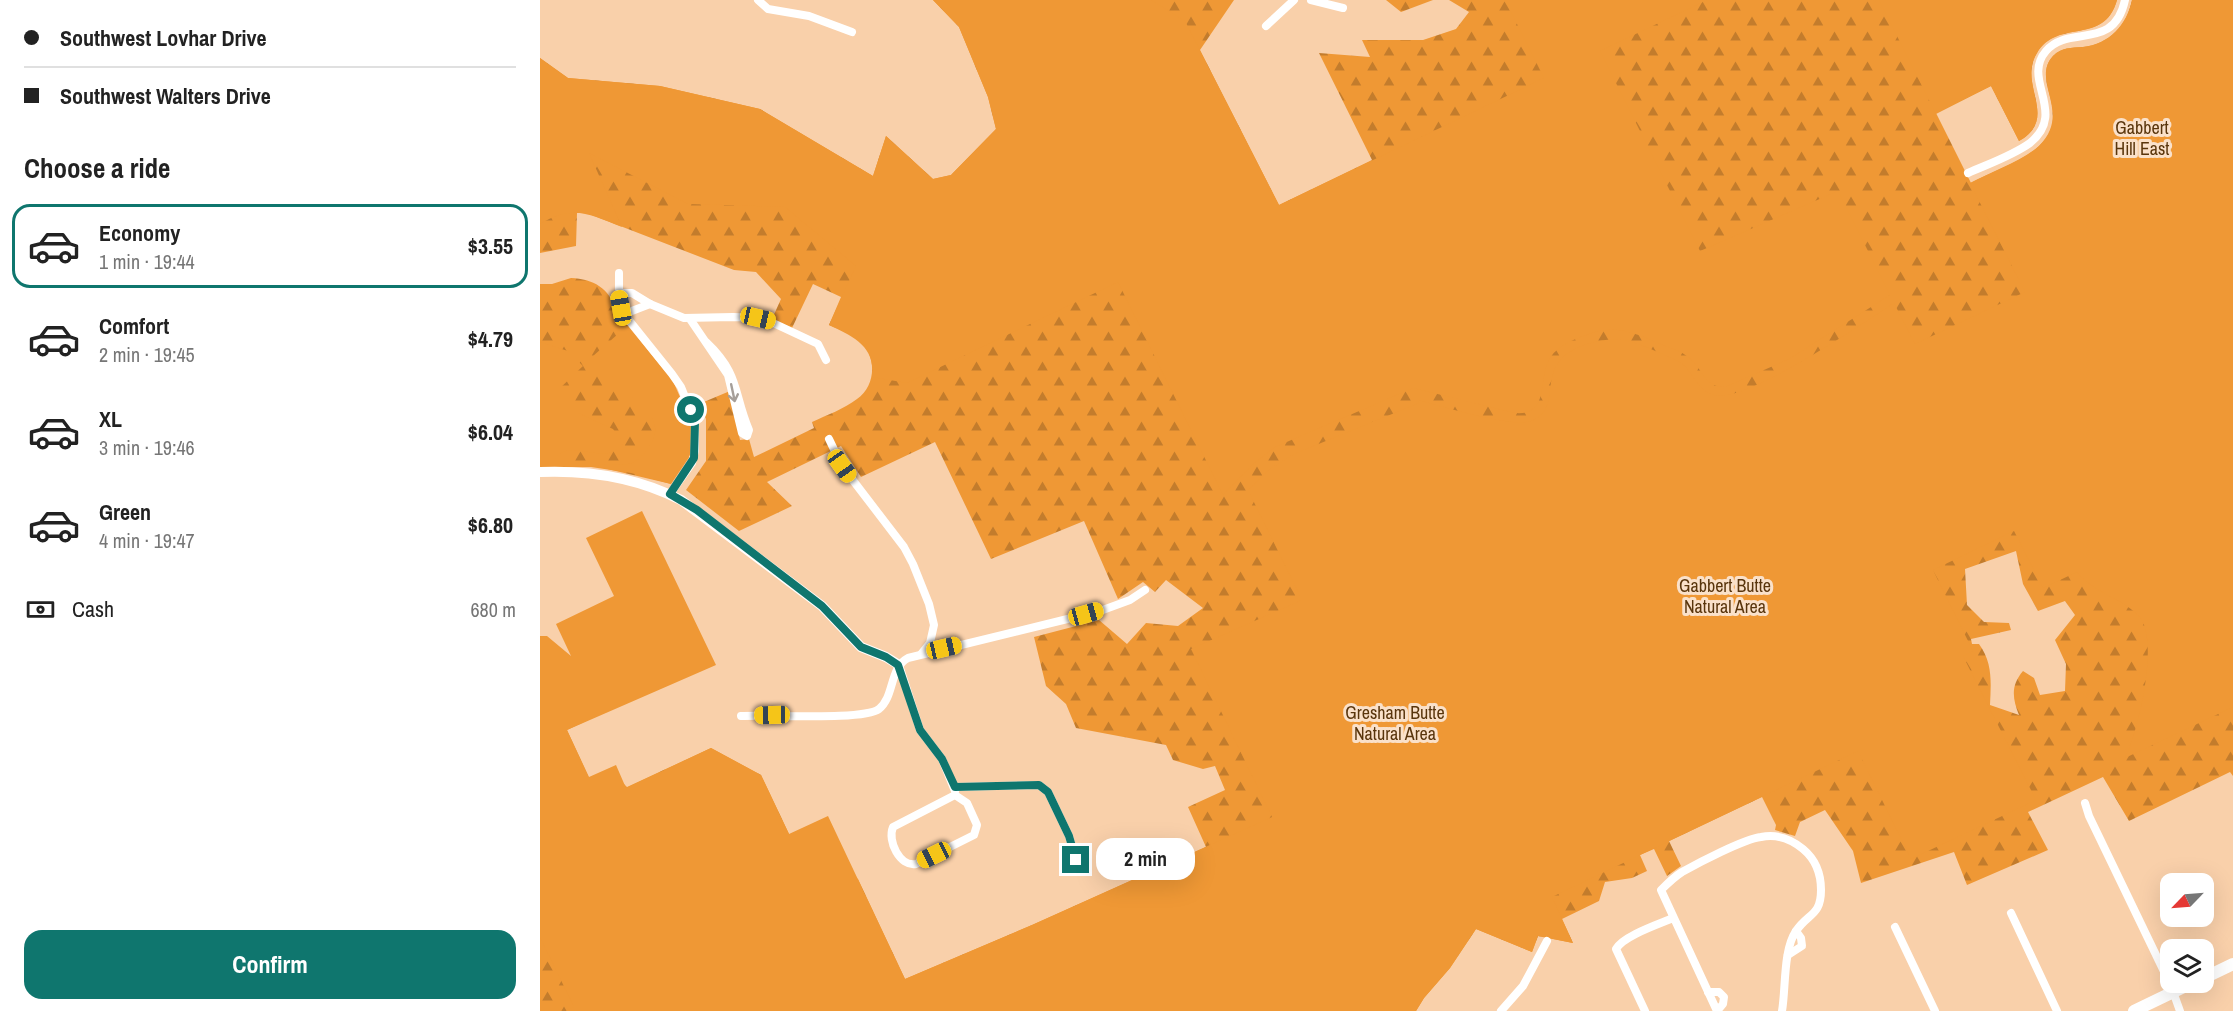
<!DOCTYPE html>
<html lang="en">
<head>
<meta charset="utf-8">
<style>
  :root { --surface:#fff; --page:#f6f6f6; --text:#222; --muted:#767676; --line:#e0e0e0; --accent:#0f766e }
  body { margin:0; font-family:"Archivo Narrow",sans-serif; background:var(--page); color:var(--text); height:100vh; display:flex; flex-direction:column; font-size:22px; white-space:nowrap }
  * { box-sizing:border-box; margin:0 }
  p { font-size:20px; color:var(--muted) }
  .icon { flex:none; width:33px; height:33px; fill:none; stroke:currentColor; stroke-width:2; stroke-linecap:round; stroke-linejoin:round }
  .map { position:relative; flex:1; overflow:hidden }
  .panel { display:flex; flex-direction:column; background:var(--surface); width:540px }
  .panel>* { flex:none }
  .guide { display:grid; align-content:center; height:132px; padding:0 24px; background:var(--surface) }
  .needle { width:39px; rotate:245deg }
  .controls { position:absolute; left:1620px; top:873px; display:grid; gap:12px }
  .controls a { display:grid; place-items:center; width:54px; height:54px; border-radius:12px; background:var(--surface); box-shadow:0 6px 24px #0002; font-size:30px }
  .end { position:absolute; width:27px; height:27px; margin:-14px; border:8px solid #0f766e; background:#fff; box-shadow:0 0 0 3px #fff }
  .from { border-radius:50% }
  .bubble { position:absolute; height:42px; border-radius:18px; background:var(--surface); box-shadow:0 6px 24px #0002; font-size:20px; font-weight:700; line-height:42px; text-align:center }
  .car { position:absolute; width:18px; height:36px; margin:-18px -9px; border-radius:8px; box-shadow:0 0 4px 2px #0007; background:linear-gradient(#f5c518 24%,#345 0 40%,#f5c518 0 76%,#345 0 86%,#f5c518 0) }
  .guide b { display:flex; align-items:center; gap:21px; height:57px; font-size:22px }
  .guide b+b { border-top:2px solid var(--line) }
  .guide i { width:15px; height:15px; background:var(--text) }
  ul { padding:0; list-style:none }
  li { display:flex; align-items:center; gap:18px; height:84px; margin:0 12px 9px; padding:0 12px; border:3px solid transparent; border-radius:18px }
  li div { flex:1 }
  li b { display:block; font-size:22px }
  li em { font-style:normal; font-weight:700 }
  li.active { border-color:var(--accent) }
  li>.icon { width:54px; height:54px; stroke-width:1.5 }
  h2 { padding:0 24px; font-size:27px; line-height:72px }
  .pay { display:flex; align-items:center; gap:15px; height:66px; padding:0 24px; font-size:22px }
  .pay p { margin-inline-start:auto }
  .action { display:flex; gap:12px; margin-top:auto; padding:12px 24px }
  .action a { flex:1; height:69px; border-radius:18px; background:var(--accent); color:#fff; font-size:24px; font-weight:700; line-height:69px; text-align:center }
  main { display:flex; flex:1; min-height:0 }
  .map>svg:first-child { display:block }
  .forest { fill:url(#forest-firs); fill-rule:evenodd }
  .green { fill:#ef9835 }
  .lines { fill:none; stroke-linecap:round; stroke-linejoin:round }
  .minor { stroke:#fff; stroke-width:8 }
  .tertiary { stroke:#fff; stroke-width:10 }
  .secondary { stroke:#fff; stroke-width:12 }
  .oneway { stroke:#a69f99 }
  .route { stroke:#0f766e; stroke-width:8 }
  .labels { text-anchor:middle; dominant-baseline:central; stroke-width:6; stroke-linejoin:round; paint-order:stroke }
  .park-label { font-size:18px; fill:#59350c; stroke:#fae1ca }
</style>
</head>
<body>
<main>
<section class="panel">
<div class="guide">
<b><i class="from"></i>Southwest Lovhar Drive</b>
<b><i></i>Southwest Walters Drive</b>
</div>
<h2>Choose a ride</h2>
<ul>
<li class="active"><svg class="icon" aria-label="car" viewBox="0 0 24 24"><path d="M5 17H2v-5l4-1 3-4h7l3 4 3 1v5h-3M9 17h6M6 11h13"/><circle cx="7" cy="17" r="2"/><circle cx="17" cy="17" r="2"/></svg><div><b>Economy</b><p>1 min · 19:44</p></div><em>$3.55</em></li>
<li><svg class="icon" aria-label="car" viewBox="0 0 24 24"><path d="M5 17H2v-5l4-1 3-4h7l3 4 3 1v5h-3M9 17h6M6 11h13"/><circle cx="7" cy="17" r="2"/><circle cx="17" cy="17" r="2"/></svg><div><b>Comfort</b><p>2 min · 19:45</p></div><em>$4.79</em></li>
<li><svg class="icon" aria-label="car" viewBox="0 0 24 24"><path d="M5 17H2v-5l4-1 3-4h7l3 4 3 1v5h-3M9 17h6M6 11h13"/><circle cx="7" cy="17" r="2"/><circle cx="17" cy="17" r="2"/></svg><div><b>XL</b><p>3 min · 19:46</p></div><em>$6.04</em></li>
<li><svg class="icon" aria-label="car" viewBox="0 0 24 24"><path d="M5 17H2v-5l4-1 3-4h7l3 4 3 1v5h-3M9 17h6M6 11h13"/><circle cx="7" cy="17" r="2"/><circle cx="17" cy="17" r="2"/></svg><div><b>Green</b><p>4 min · 19:47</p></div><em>$6.80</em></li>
</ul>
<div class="pay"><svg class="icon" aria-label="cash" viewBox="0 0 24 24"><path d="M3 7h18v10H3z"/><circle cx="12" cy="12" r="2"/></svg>Cash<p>680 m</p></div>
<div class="action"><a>Confirm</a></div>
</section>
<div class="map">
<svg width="1693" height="1011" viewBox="0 0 1693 1011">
  <defs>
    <pattern id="forest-firs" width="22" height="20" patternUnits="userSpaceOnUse" patternTransform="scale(1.5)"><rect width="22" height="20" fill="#ef9835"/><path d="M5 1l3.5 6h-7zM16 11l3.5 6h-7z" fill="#c37c2c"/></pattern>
  </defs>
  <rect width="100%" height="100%" fill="#f9d0aa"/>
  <g class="forest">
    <path d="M393 0H694L660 50 739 205 832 160 779 53 830 57 822 40H883L916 29 929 12 909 0H1577C1564 46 1518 18 1497 53 1477 85 1520 117 1479 141L1451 86 1396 113 1431 183C1451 172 1483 161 1499 146 1533 112 1490 81 1513 56 1522 47 1531 48 1543 47 1570 44 1587 25 1592 0H1693V776L1690 772 1589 821 1563 777 1488 812 1508 850 1427 885 1414 852 1321 883 1313 851 1285 810 1260 822 1255 836 1235 830 1236 825 1222 797 1129 841 1141 866 1127 876 1114 849 1100 855 1107 871 1092 878 1065 882 1059 901 1022 919 1033 943 998 936 992 952 936 929 910 968 884 998 876 1011H0V696L63 713 27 730 49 778 84 784 87 787 171 748 221 775 249 834 318 879 365 979 492 925 666 847 648 807 685 790 675 766 663 769 633 760 626 745 536 728 526 704 506 686 494 637 559 620 587 644 606 623 638 626 663 608 626 580 615 592 603 582 578 599 544 521 451 559 395 442 321 477 301 446 227 482 252 506 199 531 146 490 166 461V419L159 404 190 391 200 440 209 439 214 457 274 428 272 422C287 415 304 409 317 399 337 385 337 354 318 339 309 333 298 329 289 325L301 297 273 284 252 328 232 319 241 299 216 272 194 270 44 212 37 213 36 246 0 253V58L28 78 120 86 220 109 333 176 346 136 393 179 411 175 456 129 448 97 419 27ZM1476 551 1483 584 1498 611 1525 601 1535 615 1515 640 1526 664 1525 691 1500 695 1494 678 1483 671C1471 685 1472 698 1479 715L1450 705C1451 683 1453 663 1439 644H1432L1431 639 1471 630 1469 623 1444 622 1427 605 1425 569Z"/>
    <path d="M846 0H893L861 12Z"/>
    <path d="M31 278C53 279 70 288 75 310L133 381 131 484 59 467H0V284H12Z"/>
  </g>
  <g class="green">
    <path d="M393 0H611L645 21 739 205 1004 78 965 0H1167L1060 51 1160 251 1298 191 1350 295 1249 359 1185 387C1163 387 1163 368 1148 357 1141 351 1131 348 1123 345 1100 335 1078 324 1052 333 1037 338 1019 344 1010 358 997 378 1011 416 975 413L873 388 735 447 712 465 683 495 578 282 367 383 332 377C336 346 312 336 289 325L316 266 245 207 148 204 49 153 82 227C49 214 33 204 0 224V58L28 78 120 86 220 109 333 176 346 136 393 179 411 175 456 129 448 97 419 27Z"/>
    <path d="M1339 0H1577C1564 47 1518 17 1497 53 1477 85 1520 118 1479 141L1451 86 1396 114Z"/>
    <path d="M1592 0H1693V707L1585 758C1598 732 1621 637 1598 615 1579 597 1553 592 1537 572L1503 588 1474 531 1393 570 1433 651 1423 656 1496 800 1371 859 1318 751 1012 897 1033 943 998 936 992 952 936 929 910 968 884 998 876 1011H26L34 1007 0 937V636H7L31 656 16 624 74 596 46 538 102 511 176 665 27 730 49 777 76 765 86 788 171 748 221 775 249 834 288 816 365 979 492 925 732 817 651 649 762 600 708 490 730 469 754 454 879 403 878 400C901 406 972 428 991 421 1014 412 1007 392 1013 374 1016 361 1026 353 1037 348 1081 330 1098 344 1138 361 1153 370 1156 390 1174 395 1206 404 1323 323 1354 303L1375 344 1485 292 1430 183C1451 172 1482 161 1499 146 1534 114 1490 81 1513 56 1522 47 1531 48 1543 47 1569 44 1587 25 1592 0Z"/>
    <path d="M87 326 133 381 151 422 150 456 131 484 91 473 51 467C80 459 90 476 110 445 116 436 117 428 112 418L53 356Z"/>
    <path d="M0 342 28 351 43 366 16 392 38 413 73 429 84 443C79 447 74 452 68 453 47 456 19 438 12 467H0Z"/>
  </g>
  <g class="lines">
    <g class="minor">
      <path d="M218 0 228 9 269 16 312 32"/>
      <path d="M771 0 803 8"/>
      <path d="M726 26 754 0"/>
      <path d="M1428 173C1448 164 1472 156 1490 143 1528 112 1481 80 1506 51 1529 24 1574 52 1585 0"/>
      <path d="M79 273V293L84 314 132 374 141 387 155 422V451L152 463 130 494"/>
      <path d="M79 293H92L110 304 144 318 193 317 218 318 231 322 278 344 286 360"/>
      <path d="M84 314 110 304"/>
      <path d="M150 319 188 375 202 433 207 436 209 430C193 392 200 374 166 342"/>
      <path d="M289 439 302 466 364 547 373 564 389 604 394 625 390 643 382 653"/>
      <path d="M359 665 380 730 402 759 415 791"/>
      <path d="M201 716C227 714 323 721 339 709 355 696 349 668 368 658L560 611 590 600 605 590"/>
      <path d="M415 787 499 785 508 792 529 836 536 860"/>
      <path d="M415 795 427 803 437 825 434 835 376 864C360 867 347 841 353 827Z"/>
      <path d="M1545 803 1549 816 1631 986 1640 1011"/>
      <path d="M1471 913 1517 1011"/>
      <path d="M1355 927 1395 1011"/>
      <path d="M1248 955 1262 946 1261 938 1256 931"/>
      <path d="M1168 992H1179L1184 997 1183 1004 1177 1011"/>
      <path d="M961 1011 983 986 1007 941"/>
      <path d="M1105 1011 1076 949C1083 936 1119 924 1133 918"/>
      <path d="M1177 1011 1121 890C1127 884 1134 877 1142 872 1158 863 1204 839 1221 837 1236 834 1251 839 1263 849 1275 859 1281 874 1281 890 1281 916 1268 913 1256 931 1243 950 1246 988 1242 1011"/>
    </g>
    <path class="tertiary" d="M0 472C50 470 96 477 141 500L282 606 321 647 346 657 359 665"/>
    <g class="secondary">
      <path d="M1664 978 1693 964"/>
      <path d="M1594 1011 1654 982"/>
    </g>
  </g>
  <defs><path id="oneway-shaft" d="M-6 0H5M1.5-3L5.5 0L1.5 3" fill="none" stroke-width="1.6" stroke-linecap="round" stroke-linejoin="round" transform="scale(1.5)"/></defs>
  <use class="oneway" href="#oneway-shaft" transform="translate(193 393) rotate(78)"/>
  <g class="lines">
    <path class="route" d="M151 410 155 422 154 458 130 494 157 510 282 606 321 647 346 657 358 665 380 730 402 759 415 787 499 785 508 792 529 836 536 860"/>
  </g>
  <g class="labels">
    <g class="park-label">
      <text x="1602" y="127">Gabbert<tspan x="1602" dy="21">Hill East</tspan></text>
      <text x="1185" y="585">Gabbert Butte<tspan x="1185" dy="21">Natural Area</tspan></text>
      <text x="855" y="712">Gresham Butte<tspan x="855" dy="21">Natural Area</tspan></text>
    </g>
  </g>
</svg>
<div class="controls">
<a><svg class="needle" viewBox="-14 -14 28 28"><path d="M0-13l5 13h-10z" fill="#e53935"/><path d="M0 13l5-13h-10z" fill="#767676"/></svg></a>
<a><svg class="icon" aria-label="layers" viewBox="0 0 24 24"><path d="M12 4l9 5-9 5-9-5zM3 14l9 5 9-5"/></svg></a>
</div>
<i class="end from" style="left:151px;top:410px"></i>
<i class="end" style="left:536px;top:860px"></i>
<div class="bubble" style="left:556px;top:838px;width:99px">2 min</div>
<i class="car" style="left:81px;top:308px;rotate:350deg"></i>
<i class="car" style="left:218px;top:318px;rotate:103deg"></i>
<i class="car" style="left:302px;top:466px;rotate:145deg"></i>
<i class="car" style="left:546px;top:614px;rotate:74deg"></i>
<i class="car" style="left:404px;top:648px;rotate:77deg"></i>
<i class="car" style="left:232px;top:715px;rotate:269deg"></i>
<i class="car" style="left:394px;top:855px;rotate:244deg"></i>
</div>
</main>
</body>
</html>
